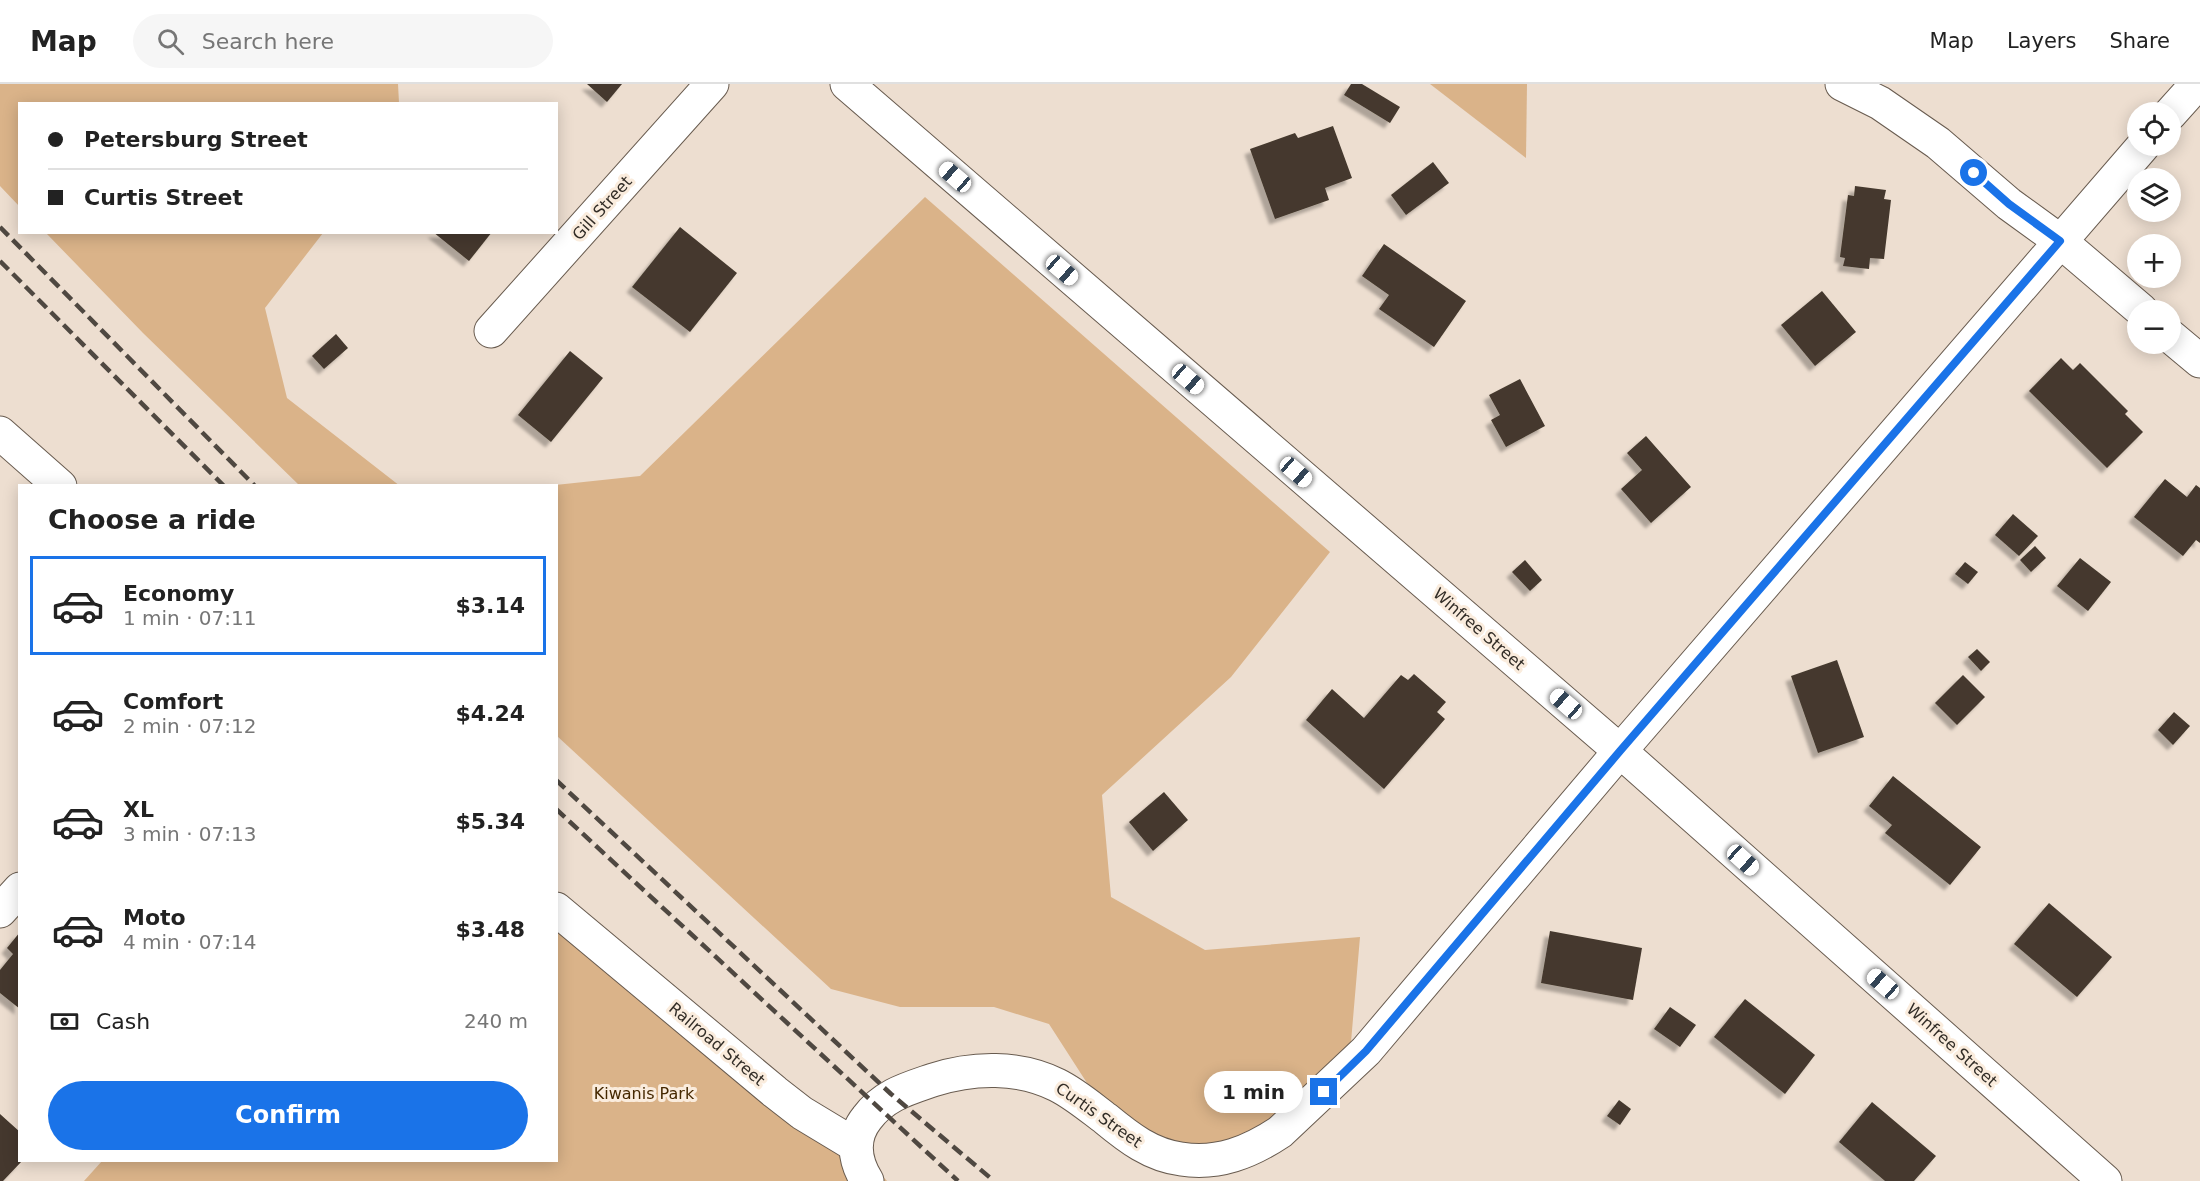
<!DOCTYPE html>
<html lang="en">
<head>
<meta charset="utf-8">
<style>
  :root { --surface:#fff; --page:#f6f6f6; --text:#222; --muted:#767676; --line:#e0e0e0; --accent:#1a73e8 }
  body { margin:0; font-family:"DejaVu Sans",sans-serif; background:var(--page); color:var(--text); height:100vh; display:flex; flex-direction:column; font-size:22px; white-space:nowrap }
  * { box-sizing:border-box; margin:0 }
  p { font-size:20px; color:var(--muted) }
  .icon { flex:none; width:33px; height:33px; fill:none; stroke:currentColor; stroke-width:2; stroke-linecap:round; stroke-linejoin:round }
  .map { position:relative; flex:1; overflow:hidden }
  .sheet { position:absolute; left:18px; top:400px; width:540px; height:678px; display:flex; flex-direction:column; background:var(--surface); border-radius:0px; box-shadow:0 3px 15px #0003 }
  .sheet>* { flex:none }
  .banner { position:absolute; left:18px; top:18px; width:540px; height:132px; border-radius:0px; box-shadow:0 3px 15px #0003; display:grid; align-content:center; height:132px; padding:0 30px; background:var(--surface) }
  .controls { position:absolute; left:2127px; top:18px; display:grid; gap:12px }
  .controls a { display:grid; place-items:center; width:54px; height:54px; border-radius:50%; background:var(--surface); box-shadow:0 3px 15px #0003; font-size:30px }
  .end { position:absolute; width:27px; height:27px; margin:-14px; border:8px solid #1a73e8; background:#fff; box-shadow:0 0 0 3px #fff }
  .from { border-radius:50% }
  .bubble { position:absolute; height:42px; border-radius:21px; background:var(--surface); box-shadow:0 3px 15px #0003; font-size:20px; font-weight:700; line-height:42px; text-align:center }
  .car { position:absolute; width:18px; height:36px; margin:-18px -9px; border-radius:8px; box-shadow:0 0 4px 2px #0007; background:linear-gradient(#fff 24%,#345 0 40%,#fff 0 76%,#345 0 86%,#fff 0) }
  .banner b { display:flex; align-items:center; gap:21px; height:57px; font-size:22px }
  .banner b+b { border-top:2px solid var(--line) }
  .banner i { width:15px; height:15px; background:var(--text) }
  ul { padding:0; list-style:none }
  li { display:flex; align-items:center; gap:18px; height:99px; margin:0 12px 9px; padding:0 18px; border:3px solid transparent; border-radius:0px }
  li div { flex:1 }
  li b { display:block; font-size:22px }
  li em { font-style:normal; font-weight:700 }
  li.active { border-color:var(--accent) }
  li>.icon { width:54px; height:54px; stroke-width:1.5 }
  h2 { padding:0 30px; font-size:27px; line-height:72px }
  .pay { display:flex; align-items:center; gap:15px; height:66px; padding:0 30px; font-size:22px }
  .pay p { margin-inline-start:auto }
  .button { display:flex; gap:12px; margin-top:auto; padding:12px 30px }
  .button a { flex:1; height:69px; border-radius:36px; background:var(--accent); color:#fff; font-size:24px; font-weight:700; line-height:69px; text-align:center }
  header { display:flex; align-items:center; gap:36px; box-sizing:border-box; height:84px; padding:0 30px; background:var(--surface); border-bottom:2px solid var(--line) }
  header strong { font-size:28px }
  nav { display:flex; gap:33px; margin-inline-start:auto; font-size:21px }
  .search { width:420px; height:54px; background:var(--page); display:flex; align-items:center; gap:15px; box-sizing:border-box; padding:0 21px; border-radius:33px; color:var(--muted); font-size:22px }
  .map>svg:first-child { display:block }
  .green { fill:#dab389 }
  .building { fill:#44392d; filter:url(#shadow) }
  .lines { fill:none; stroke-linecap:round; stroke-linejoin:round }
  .minor-casing { stroke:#685b4f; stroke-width:35 }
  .minor { stroke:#fff; stroke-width:33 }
  .rail { stroke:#4f4841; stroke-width:4.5; stroke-dasharray:12 6; stroke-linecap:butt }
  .route { stroke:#1a73e8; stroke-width:8 }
  .labels { text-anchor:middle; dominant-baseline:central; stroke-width:6; stroke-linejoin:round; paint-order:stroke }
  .street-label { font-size:16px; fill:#322d27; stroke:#faecdd }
  .park-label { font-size:16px; fill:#452800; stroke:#faecdd }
</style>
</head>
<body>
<header>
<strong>Map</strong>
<div class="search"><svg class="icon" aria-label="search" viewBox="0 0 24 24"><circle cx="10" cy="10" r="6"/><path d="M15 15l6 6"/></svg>Search here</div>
<nav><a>Map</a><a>Layers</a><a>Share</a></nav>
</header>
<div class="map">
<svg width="2200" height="1097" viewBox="0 0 2200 1097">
  <defs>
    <filter id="shadow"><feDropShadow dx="-5.5" dy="5.5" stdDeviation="1.5" flood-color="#0004"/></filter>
  </defs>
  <rect width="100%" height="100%" fill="#edded0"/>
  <g class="green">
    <path d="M0 0H398L399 19 20 20 19 122 0 102Z"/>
    <path d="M1430 0H1527L1526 74Z"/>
    <path d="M925 113 1330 468 1231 593 1102 711 1111 813 1205 866 1360 853 1351 958 1275 1033 1242 1054 1212 1062 1185 1061 1157 1053 1126 1033 1087 999 1049 940 994 923H900L831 905 557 652 556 402H546L640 392Z"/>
    <path d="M46 149H323L265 224 287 314 400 402H300L143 249Z"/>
    <path d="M557 829 855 1061 887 1097H84L102 1077H556Z"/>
  </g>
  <g class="building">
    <path d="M587 0H622L607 18Z"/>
    <path d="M1351 0H1362L1400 23 1390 39 1344 11Z"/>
    <path d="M1333 42 1352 94 1325 104 1329 116 1275 135 1250 65 1295 49 1298 54Z"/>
    <path d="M1433 78 1449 99 1406 131 1391 111Z"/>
    <path d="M1855 102 1886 106 1884 115 1891 116 1884 175 1870 174 1869 185 1843 182 1845 174 1840 173 1848 111 1854 112Z"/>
    <path d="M680 143 737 189 690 248 632 203Z"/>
    <path d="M433 148H492L469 177Z"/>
    <path d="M1384 160 1466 217 1434 263 1379 225 1389 211 1362 192Z"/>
    <path d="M1822 207 1856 248 1815 282 1781 241Z"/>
    <path d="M336 250 348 264 324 285 312 272Z"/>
    <path d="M570 267 603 294 551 358 518 331Z"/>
    <path d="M2061 274 2073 286 2080 279 2128 327 2125 330 2143 348 2107 384 2029 307Z"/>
    <path d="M1520 295 1545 342 1506 363 1491 336 1500 331 1489 311Z"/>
    <path d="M1646 352 1691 403 1651 439 1621 405 1642 386 1627 369Z"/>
    <path d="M2165 395 2187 413 2196 401 2200 404V459L2196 456 2183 472 2134 433Z"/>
    <path d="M2013 430 2038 452 2019 472 1995 451Z"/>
    <path d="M2035 462 2046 474 2031 488 2020 476Z"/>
    <path d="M2080 474 2111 498 2088 527 2057 502Z"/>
    <path d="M1525 476 1542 496 1530 507 1512 488Z"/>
    <path d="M1965 478 1978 488 1968 500 1955 490Z"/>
    <path d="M1977 565 1990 578 1981 587 1968 573Z"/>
    <path d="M1837 576 1864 653 1818 669 1791 592Z"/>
    <path d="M1414 590 1446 618 1437 628 1445 635 1384 705 1306 636 1332 605 1364 634 1401 591 1408 596Z"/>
    <path d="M1963 591 1985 613 1957 641 1935 619Z"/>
    <path d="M2174 628 2190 642 2173 661 2158 646Z"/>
    <path d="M1893 692 1981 763 1950 801 1885 749 1892 741 1869 722Z"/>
    <path d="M1164 708 1188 736 1153 767 1129 738Z"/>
    <path d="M2049 819 2112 873 2077 913 2014 860Z"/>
    <path d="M1550 847 1642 864 1633 916 1541 899Z"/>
    <path d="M20 848V925L0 909V886L13 870 7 864Z"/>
    <path d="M1745 915 1815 971 1785 1010 1714 953Z"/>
    <path d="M1670 923 1696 941 1680 963 1654 945Z"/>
    <path d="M1619 1016 1631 1025 1620 1041 1607 1032Z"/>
    <path d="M1872 1018 1936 1072 1914 1097H1885L1839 1058Z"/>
    <path d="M0 1030 20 1048V1077H22L3 1097H0Z"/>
  </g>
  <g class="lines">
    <defs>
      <g id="minor">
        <path d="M847 0 1620 667 2105 1097"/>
        <path d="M1842 0 1880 19 1938 59 2009 120 2060 157 2141 226"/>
        <path d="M2170 30 2197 0"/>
        <path d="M491 247 712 0"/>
        <path d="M2170 252 2200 277"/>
        <path d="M0 349 60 402"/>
        <path d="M556 825 775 1008 802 1029 855 1061"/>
        <path d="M0 827 20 805"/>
        <path d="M867 1097C854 1076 851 1054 867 1034 884 1011 907 1005 933 996 973 983 1019 982 1057 1001 1075 1010 1090 1023 1106 1035 1129 1054 1151 1071 1181 1075 1218 1081 1250 1068 1280 1048L1366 967 1620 667 2143 62"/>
      </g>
    </defs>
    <use href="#minor" class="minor-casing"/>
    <use href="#minor" class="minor"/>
    <g class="rail">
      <path d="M0 143 255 402"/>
      <path d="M0 177 224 402"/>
      <path d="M556 696 891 1010 994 1097"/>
      <path d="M556 725 958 1097"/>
    </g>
  </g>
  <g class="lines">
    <path class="route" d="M1324 1008 1366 967 1620 667 2060 157 2009 120 1974 89"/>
  </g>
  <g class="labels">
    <g class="street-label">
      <text transform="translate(602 124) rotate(-48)">Gill Street</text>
      <text transform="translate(1479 545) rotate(41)">Winfree Street</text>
      <text transform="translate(717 960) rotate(40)">Railroad Street</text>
      <text transform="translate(1952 961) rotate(42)">Winfree Street</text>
      <text transform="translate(1099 1031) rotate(35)">Curtis Street</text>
    </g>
    <g class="park-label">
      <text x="644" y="1009">Kiwanis Park</text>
    </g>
  </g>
</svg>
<div class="controls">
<a><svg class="icon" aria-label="locate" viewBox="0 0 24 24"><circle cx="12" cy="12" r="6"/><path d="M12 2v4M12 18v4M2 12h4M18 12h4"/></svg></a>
<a><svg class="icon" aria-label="layers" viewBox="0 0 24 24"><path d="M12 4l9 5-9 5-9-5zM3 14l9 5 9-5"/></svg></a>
<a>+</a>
<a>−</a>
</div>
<i class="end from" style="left:1974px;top:89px"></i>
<i class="end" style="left:1324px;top:1008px"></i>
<div class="bubble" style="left:1204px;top:987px;width:99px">1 min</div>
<i class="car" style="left:955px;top:93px;rotate:311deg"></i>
<i class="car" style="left:1062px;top:186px;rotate:131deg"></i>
<i class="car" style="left:1188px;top:295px;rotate:131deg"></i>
<i class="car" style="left:1296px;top:388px;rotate:131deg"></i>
<i class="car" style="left:1566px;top:620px;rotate:311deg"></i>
<i class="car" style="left:1743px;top:776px;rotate:132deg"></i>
<i class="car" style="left:1883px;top:900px;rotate:311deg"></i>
<div class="banner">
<b><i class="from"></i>Petersburg Street</b>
<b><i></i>Curtis Street</b>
</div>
<section class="sheet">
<h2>Choose a ride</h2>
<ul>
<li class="active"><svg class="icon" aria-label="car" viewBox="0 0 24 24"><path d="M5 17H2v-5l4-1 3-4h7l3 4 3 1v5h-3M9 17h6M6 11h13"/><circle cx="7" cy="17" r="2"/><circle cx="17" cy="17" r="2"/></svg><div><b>Economy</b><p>1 min · 07:11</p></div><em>$3.14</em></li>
<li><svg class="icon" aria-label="car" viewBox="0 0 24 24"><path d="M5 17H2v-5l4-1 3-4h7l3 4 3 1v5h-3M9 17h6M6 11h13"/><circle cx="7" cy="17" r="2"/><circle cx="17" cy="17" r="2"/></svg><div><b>Comfort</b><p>2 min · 07:12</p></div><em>$4.24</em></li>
<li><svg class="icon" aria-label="car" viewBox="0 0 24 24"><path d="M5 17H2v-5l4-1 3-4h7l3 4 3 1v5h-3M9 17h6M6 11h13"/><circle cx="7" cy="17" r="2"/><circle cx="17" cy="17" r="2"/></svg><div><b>XL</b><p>3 min · 07:13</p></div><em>$5.34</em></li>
<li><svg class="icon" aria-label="car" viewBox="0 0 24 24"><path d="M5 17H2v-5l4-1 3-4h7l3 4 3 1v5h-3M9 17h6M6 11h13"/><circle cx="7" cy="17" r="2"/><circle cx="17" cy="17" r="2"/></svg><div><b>Moto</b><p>4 min · 07:14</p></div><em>$3.48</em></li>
</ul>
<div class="pay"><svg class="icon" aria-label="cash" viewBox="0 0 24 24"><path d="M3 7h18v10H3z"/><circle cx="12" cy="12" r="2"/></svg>Cash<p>240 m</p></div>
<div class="button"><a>Confirm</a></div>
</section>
</div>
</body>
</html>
